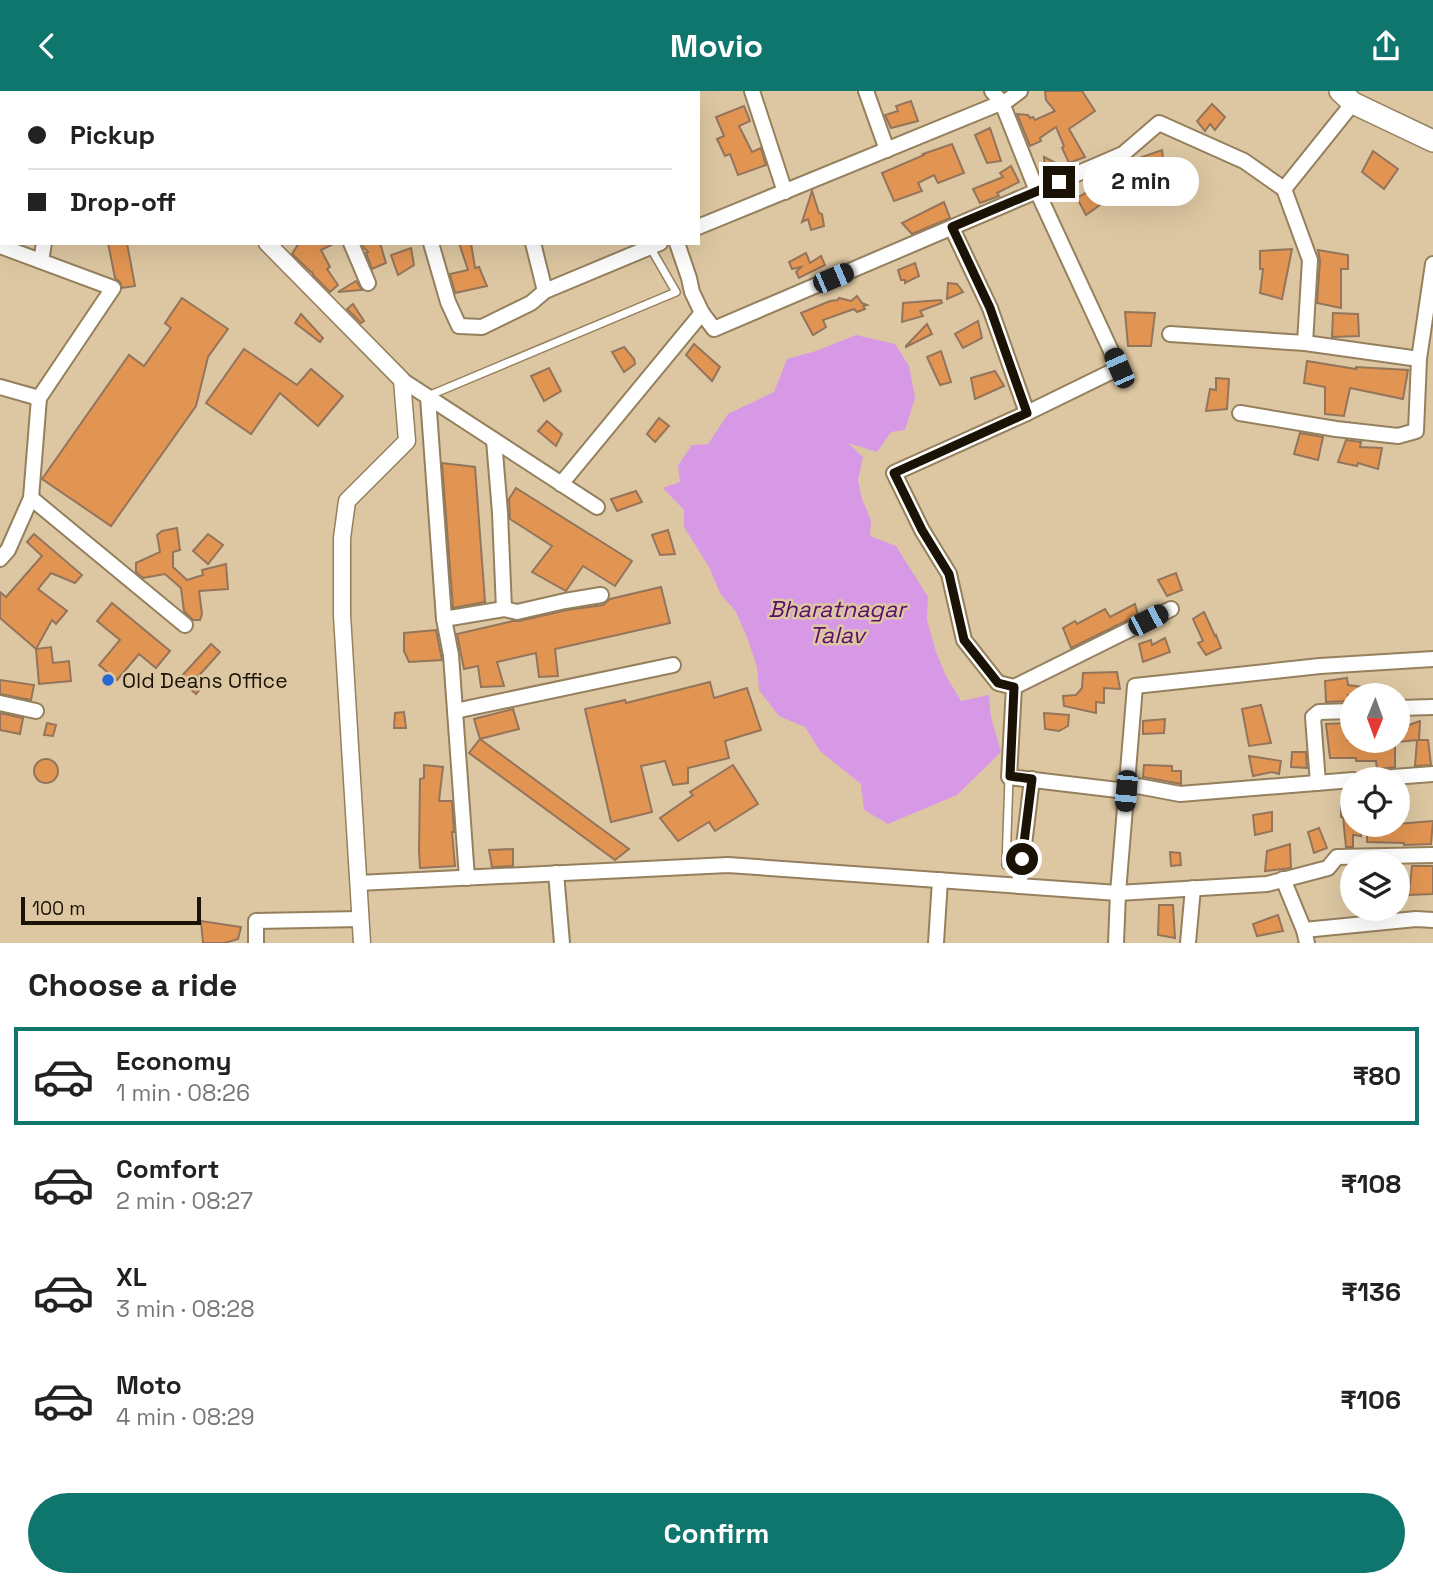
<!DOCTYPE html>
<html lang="en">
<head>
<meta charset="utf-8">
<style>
  :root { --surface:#fff; --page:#f6f6f6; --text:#222; --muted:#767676; --line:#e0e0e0; --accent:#0f766e }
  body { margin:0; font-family:"Space Grotesk",sans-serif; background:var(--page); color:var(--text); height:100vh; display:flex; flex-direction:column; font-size:26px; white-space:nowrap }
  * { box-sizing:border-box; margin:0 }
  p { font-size:23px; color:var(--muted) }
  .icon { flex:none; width:38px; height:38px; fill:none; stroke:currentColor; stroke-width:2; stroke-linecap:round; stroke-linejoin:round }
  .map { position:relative; height:852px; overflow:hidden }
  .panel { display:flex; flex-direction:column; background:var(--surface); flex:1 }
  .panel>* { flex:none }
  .guide { position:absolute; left:0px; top:0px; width:700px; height:154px; box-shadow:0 7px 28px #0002; display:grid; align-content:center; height:154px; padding:0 28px; background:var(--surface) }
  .needle { width:46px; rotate:181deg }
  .fabs { position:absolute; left:1340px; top:592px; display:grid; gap:14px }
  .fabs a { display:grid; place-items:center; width:70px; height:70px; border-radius:50%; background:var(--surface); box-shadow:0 7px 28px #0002; font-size:35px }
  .scale { position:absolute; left:21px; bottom:18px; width:180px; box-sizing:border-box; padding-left:7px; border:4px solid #1a1205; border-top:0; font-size:19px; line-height:24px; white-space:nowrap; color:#1a1205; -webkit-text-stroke:5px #ddc7a2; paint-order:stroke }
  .end { position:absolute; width:32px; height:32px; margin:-16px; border:9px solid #1a1205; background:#fff; box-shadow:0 0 0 4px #fff }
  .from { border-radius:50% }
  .bubble { position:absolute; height:49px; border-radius:24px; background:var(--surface); box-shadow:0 7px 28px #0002; font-size:23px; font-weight:700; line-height:49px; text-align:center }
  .car { position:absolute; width:21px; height:42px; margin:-21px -10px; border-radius:9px; box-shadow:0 0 5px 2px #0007; background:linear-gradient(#222 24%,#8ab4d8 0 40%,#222 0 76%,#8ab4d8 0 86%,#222 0) }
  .guide b { display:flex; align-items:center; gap:24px; height:66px; font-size:26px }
  .guide b+b { border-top:2px solid var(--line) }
  .guide i { width:18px; height:18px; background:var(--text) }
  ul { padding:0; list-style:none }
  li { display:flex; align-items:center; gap:21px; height:98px; margin:0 14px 10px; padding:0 14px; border:4px solid transparent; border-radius:0px }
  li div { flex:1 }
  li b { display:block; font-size:26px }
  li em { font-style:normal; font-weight:700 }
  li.active { border-color:var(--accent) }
  li>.icon { width:63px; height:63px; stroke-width:1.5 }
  h2 { padding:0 28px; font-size:32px; line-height:84px }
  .cta { display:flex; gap:14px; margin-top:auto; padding:14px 28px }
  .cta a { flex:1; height:80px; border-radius:42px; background:var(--accent); color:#fff; font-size:28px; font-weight:700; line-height:80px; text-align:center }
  header { display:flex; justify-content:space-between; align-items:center; height:91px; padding:0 28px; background:var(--accent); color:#fff; font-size:32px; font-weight:700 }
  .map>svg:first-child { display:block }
  .water { fill:#d799e5 }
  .building { fill:#e29553; stroke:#94745a; stroke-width:2 }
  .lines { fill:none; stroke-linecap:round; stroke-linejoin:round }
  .service-casing { stroke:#95805d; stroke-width:10 }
  .minor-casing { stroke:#95805d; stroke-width:18 }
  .tertiary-casing { stroke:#95805d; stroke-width:19 }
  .primary-casing { stroke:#95805d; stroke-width:24 }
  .service { stroke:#fff; stroke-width:7 }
  .minor { stroke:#fff; stroke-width:14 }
  .tertiary { stroke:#fff; stroke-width:16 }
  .primary { stroke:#fff; stroke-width:21 }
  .route { stroke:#1a1205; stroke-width:9 }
  .poi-dot { fill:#2768d5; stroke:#ddc7a2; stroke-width:2.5 }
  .labels { text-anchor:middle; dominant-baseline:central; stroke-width:5; stroke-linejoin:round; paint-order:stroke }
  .poi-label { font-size:21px; fill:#1a1205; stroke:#ddc7a2; text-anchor:start }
  .water-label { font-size:23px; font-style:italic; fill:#5c0e6b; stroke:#ddc7a2 }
</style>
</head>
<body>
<header><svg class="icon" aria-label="back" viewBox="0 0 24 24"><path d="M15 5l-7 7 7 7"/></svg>Movio<svg class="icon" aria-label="share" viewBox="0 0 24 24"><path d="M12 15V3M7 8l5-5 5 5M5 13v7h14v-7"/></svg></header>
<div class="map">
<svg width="1433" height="852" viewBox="0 0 1433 852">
  <rect width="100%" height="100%" fill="#ddc7a2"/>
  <path class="water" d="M856 244 895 253 909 275 915 307 905 339 891 341 877 361 848 352 863 366 858 389 862 408 871 429 870 445 896 455 928 506 927 529 936 561 946 585 961 610 989 604 991 626 1001 661 957 704 888 733 864 719 861 693 820 660 805 636 779 625 759 599 757 576 747 546 736 521 720 502 709 476 684 436V419L663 397 680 391 678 374 692 354 708 353 728 323 774 301 787 268 816 260Z"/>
  <g class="building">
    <path d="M1045 0H1082L1095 20 1069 38 1085 66 1069 72 1062 57 1064 55 1056 36 1040 47 1041 50 1030 55 1017 23 1028 24 1030 27 1033 26 1035 29 1055 20 1046 9Z"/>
    <path d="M911 10 918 30 891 37 885 24 898 20 896 15Z"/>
    <path d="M1212 13 1225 26 1215 39 1210 33 1205 40 1197 30Z"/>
    <path d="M744 15 750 30 739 35 752 61 761 57 766 74 738 84 730 63 725 65 717 48 724 45 716 26Z"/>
    <path d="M990 37 1001 70 987 72 975 44Z"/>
    <path d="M952 53 964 82 938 92 934 84 918 92 922 100 894 110 882 82 924 64 923 63Z"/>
    <path d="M1162 59 1164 75 1148 78 1163 94 1151 97 1139 67Z"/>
    <path d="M1373 60 1398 78 1384 98 1362 81Z"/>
    <path d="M1044 66 1060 74 1059 80 1052 83H1045Z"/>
    <path d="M1011 75 1019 91 997 102 999 105 980 112 973 98 1003 86 1000 82Z"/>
    <path d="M1096 96 1104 111 1086 124 1077 107Z"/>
    <path d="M812 100 819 122 822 123 824 135 811 139 808 128 802 131Z"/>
    <path d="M944 111 950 127 912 143 902 132Z"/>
    <path d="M108 152H127L135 195 122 197 120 191 115 187Z"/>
    <path d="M299 152H335L321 159 330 176 327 178 338 194 330 201 313 184 312 181H311L292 163Z"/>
    <path d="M362 152H380L386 172 372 178 366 162 368 161 364 157Z"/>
    <path d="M459 152H471L475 177 479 176 487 195 455 202 450 183 468 179Z"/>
    <path d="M411 157 414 174 398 184 391 164Z"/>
    <path d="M1292 158 1282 208 1260 202 1263 178H1260V160Z"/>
    <path d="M1318 159 1348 164V178H1341V217L1317 212 1320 170Z"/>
    <path d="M806 162 810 172 821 165 825 174 799 187 796 181 801 176 792 178 789 171Z"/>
    <path d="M915 172 919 185 905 192V189H901L898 179Z"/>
    <path d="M356 190 362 199 338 201Z"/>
    <path d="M948 192 957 193 963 201 947 208Z"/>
    <path d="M857 205 862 212 867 214 863 215 865 218 857 221 854 218 823 229 826 236 813 244 801 222 830 210 838 209 839 207 851 210Z"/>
    <path d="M182 207 228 238 208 266 196 315 111 435 42 388 129 264 144 275 171 237 165 232Z"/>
    <path d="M941 209 942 212 920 220 923 225 902 231 903 212Z"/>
    <path d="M353 213 364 230 361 232 347 218Z"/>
    <path d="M1125 221 1155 222 1151 255H1128Z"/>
    <path d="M1333 222 1358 223 1359 245 1332 246Z"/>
    <path d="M301 223 323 247 320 251 295 232Z"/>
    <path d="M978 230 982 247 963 257 955 243Z"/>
    <path d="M927 233 932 243 906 256V255Z"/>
    <path d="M694 253 720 276 712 290 686 264Z"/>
    <path d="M624 256 634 268 635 273 624 281 612 261Z"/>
    <path d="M244 258 297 294 311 278 343 305 318 335 280 302 251 343 206 312Z"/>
    <path d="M941 260 951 291 940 294 927 266Z"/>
    <path d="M1307 270 1356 278V276L1408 279 1403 308 1350 297 1344 325 1325 323V296L1304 292Z"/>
    <path d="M549 277 561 300 544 310 531 285Z"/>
    <path d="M995 280 1004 295 975 308 971 287Z"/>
    <path d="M1216 287 1229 288 1227 318 1206 320 1210 298 1216 299Z"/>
    <path d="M659 327 669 335 655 351 647 343Z"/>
    <path d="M547 330 562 343 556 355 538 340Z"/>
    <path d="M1300 342 1323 346 1318 369 1294 363Z"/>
    <path d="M1346 349 1361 351 1360 356 1382 357 1378 378 1358 372 1357 375 1338 371Z"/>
    <path d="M442 372 475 376 485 511 453 517Z"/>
    <path d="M516 397 632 470 615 495 583 475 566 500 532 481 552 455 510 428 509 408Z"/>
    <path d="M636 400 642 411 617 420 611 408Z"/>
    <path d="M177 437 180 459 173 461V476L187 489 203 484 202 479 226 473 228 498 199 500 202 523 200 529H193L184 520 181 497 165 483 143 487 136 481V472L160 461 157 444 162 440Z"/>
    <path d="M668 439 675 463 660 464 652 444Z"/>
    <path d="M34 443 82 484 75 492 51 482 38 498 67 520 56 533 52 529 36 558 0 527V501L6 506 42 465 27 451Z"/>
    <path d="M208 443 223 454 208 473 193 460Z"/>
    <path d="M1176 482 1182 499 1167 505 1158 489Z"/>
    <path d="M661 496 670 532 555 558 558 585 539 586 536 562 497 571 504 595 481 596 478 575 464 578 457 543 513 530H519L567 519 603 514 610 508Z"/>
    <path d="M112 512 170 560 156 577 139 563 117 589 99 574 120 549 97 530Z"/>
    <path d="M1135 513 1138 524 1071 557 1063 537 1075 530 1077 533 1105 518 1110 526Z"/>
    <path d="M1204 521 1215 545 1216 544 1221 557 1206 564 1198 552 1203 550 1193 528Z"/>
    <path d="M436 539 442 569 409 571 404 560V542Z"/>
    <path d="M1165 547 1170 561 1143 571 1139 553 1151 549 1152 554Z"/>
    <path d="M211 553 220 561 195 589 202 596 196 603 179 588Z"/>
    <path d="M51 556 53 572 69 570 71 590 39 593 36 558Z"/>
    <path d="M1117 581 1120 598 1104 597V612L1096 611V622L1064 615 1063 605 1076 604 1082 597 1083 582Z"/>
    <path d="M1347 587 1348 594 1379 598 1378 604H1348L1349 610 1326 611 1325 590Z"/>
    <path d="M0 589 34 594 31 609 0 603Z"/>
    <path d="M710 591 714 607 747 597 761 639 725 650 729 667 688 677V692L673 694 665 670 641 675 652 721 611 731 585 618 625 609 626 612Z"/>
    <path d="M1261 614 1271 652 1249 655 1242 618Z"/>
    <path d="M513 618 519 638 480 648 474 628Z"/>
    <path d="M404 621 406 637H394L395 622Z"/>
    <path d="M0 622 23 627 20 643 0 639Z"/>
    <path d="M1044 622 1069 624 1068 635 1059 640 1045 638Z"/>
    <path d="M1165 628 1164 642 1143 643V630Z"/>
    <path d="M1420 630 1419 649H1428L1431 674 1415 675 1417 649 1398 651V638Z"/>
    <path d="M47 632 56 634 53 645 44 644Z"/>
    <path d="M1347 632 1348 649H1395V676L1377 678 1376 670H1356V667H1330L1326 633Z"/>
    <path d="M480 648 595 733 629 758 615 769 469 662Z"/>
    <path d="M1292 661H1306L1307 677 1291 676Z"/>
    <path d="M1249 665 1281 670 1279 683 1272 681 1253 685Z"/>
    <circle cx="46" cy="680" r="12"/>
    <path d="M424 674 443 676 439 710H452L454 741H452L455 775 420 777 419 760 420 688 424 687Z"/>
    <path d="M733 674 758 713 715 740 709 731 678 750 660 727 693 704 690 701Z"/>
    <path d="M1144 674 1172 675V680H1181V693L1143 686Z"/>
    <path d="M1341 710H1353V733H1361V745L1353 744V756H1346L1343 726H1341Z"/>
    <path d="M1272 721V740L1255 744 1253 724Z"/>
    <path d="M1433 730 1431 753 1404 754V752L1367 751V740L1384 739V736L1396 733Z"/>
    <path d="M1319 737 1327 757 1314 762 1308 741Z"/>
    <path d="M1290 753 1291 777 1265 780 1267 760Z"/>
    <path d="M513 758V775L492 776 489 759Z"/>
    <path d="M1170 761 1180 762 1181 774 1171 775Z"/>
    <path d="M1412 775H1433V803L1409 804Z"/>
    <path d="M1159 814H1173L1175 847 1158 844Z"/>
    <path d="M1278 824 1283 840 1257 845 1253 833Z"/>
    <path d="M201 830 241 836 238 848 225 852H203Z"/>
  </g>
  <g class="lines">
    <defs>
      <g id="service">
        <path d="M428 305 676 201 650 156"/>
        <path d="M1006 774 1009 686"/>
      </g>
      <g id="minor">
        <path d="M494 0V2"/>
        <path d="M612 0 613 2"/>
        <path d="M752 0 785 101"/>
        <path d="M866 0 887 59"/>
        <path d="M0 66 2 65"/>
        <path d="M1284 98 1310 169 1305 252"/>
        <path d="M698 136 1008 9 1020 0"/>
        <path d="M952 137 990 217 1027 322"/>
        <path d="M351 152 368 192"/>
        <path d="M431 152 448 211 459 235 482 236 531 212 545 200 660 152"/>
        <path d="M533 152 545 200"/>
        <path d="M677 152 689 187 692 201 702 222"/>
        <path d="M0 155 113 197 39 307 0 296"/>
        <path d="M41 170 44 152"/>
        <path d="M1170 243 1305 252 1419 268"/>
        <path d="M402 289 597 416"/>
        <path d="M428 306 444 528"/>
        <path d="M1240 322 1336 338 1398 345 1416 340 1419 268 1433 173"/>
        <path d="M494 349 500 422 504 518"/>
        <path d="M561 393 702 222 714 238 1037 100 1002 12 992 0"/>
        <path d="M31 407 185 534"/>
        <path d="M0 468 8 459 31 407 39 307"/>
        <path d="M1014 596 998 592 964 549 949 483 922 439 894 382 1027 322 1119 277 1037 100 1123 63 1159 32 1244 70 1284 98 1353 12"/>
        <path d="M0 612 36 620"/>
        <path d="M1398 617 1433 616"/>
        <path d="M455 620 673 574"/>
        <path d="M1367 688 1433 683"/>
        <path d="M1318 692 1313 626 1319 621 1353 620"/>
        <path d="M1127 693 1180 703 1353 689"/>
        <path d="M1126 700 1009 686 1014 596 1171 518"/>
        <path d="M556 782 562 852"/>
        <path d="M467 787 451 564 444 528 504 518 517 521 565 510 601 504"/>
        <path d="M1283 788 1304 839 1307 852"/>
        <path d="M358 792 728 774 1118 802 1267 793 1328 777 1337 766 1433 764"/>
        <path d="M1019 795 1032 688"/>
        <path d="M1304 839 1416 828 1433 829"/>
        <path d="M256 852V830L360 828"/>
        <path d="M936 852 940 789"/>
        <path d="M1116 852 1118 802 1135 595 1320 575 1433 568"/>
        <path d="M1188 852 1193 797"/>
      </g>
      <g id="tertiary">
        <path d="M168 0 169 2"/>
        <path d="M267 152 402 289 407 350 347 410 342 447V524L362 852"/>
      </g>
      <path id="primary" d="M1340 0 1353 12 1433 50"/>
    </defs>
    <use href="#service" class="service-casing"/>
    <use href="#minor" class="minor-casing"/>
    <use href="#tertiary" class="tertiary-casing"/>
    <use href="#primary" class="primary-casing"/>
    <use href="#service" class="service"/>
    <use href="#minor" class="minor"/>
    <use href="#tertiary" class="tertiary"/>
    <use href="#primary" class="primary"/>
  </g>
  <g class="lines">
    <path class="route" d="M1022 768 1032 688 1010 685 1014 596 998 592 964 549 949 483 922 439 894 382 1027 322 990 217 952 136 1059 91"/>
  </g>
  <circle class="poi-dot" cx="108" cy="589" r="7"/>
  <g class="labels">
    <g class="poi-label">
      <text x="122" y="589">Old Deans Office</text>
    </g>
    <g class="water-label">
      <text x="837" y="518">Bharatnagar<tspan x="837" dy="26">Talav</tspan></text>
    </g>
  </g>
</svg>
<div class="fabs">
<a><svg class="needle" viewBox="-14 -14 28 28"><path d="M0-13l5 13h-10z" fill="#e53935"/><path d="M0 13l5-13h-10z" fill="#767676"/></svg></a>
<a><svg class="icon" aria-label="locate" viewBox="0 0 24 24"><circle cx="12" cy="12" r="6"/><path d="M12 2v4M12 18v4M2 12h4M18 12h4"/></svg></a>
<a><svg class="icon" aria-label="layers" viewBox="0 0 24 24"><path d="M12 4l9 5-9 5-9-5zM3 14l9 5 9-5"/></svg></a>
</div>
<div class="scale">100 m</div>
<i class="end from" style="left:1022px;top:768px"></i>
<i class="end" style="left:1059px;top:91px"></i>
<div class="bubble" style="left:1083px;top:66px;width:116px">2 min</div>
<i class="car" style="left:833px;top:187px;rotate:67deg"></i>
<i class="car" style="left:1119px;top:277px;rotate:336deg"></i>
<i class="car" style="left:1148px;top:529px;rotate:63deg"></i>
<i class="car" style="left:1126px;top:700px;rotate:185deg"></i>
<div class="guide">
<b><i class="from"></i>Pickup</b>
<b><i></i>Drop-off</b>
</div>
</div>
<section class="panel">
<h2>Choose a ride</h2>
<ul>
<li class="active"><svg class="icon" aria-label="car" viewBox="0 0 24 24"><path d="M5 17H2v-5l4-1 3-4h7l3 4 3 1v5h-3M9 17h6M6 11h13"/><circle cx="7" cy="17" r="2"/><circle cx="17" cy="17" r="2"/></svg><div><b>Economy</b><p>1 min · 08:26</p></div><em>₹80</em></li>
<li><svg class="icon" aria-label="car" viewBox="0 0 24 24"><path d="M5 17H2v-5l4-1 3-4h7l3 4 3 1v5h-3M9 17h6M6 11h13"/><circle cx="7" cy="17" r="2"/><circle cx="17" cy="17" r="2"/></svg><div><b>Comfort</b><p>2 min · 08:27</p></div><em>₹108</em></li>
<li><svg class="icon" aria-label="car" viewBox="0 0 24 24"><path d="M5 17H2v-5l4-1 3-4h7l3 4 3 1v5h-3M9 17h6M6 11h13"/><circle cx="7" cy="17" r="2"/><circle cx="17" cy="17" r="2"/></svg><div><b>XL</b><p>3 min · 08:28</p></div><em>₹136</em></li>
<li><svg class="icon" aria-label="car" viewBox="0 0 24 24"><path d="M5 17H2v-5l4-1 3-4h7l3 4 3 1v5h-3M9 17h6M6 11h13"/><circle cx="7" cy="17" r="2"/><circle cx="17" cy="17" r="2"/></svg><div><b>Moto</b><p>4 min · 08:29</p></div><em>₹106</em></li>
</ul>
<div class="cta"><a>Confirm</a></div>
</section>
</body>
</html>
